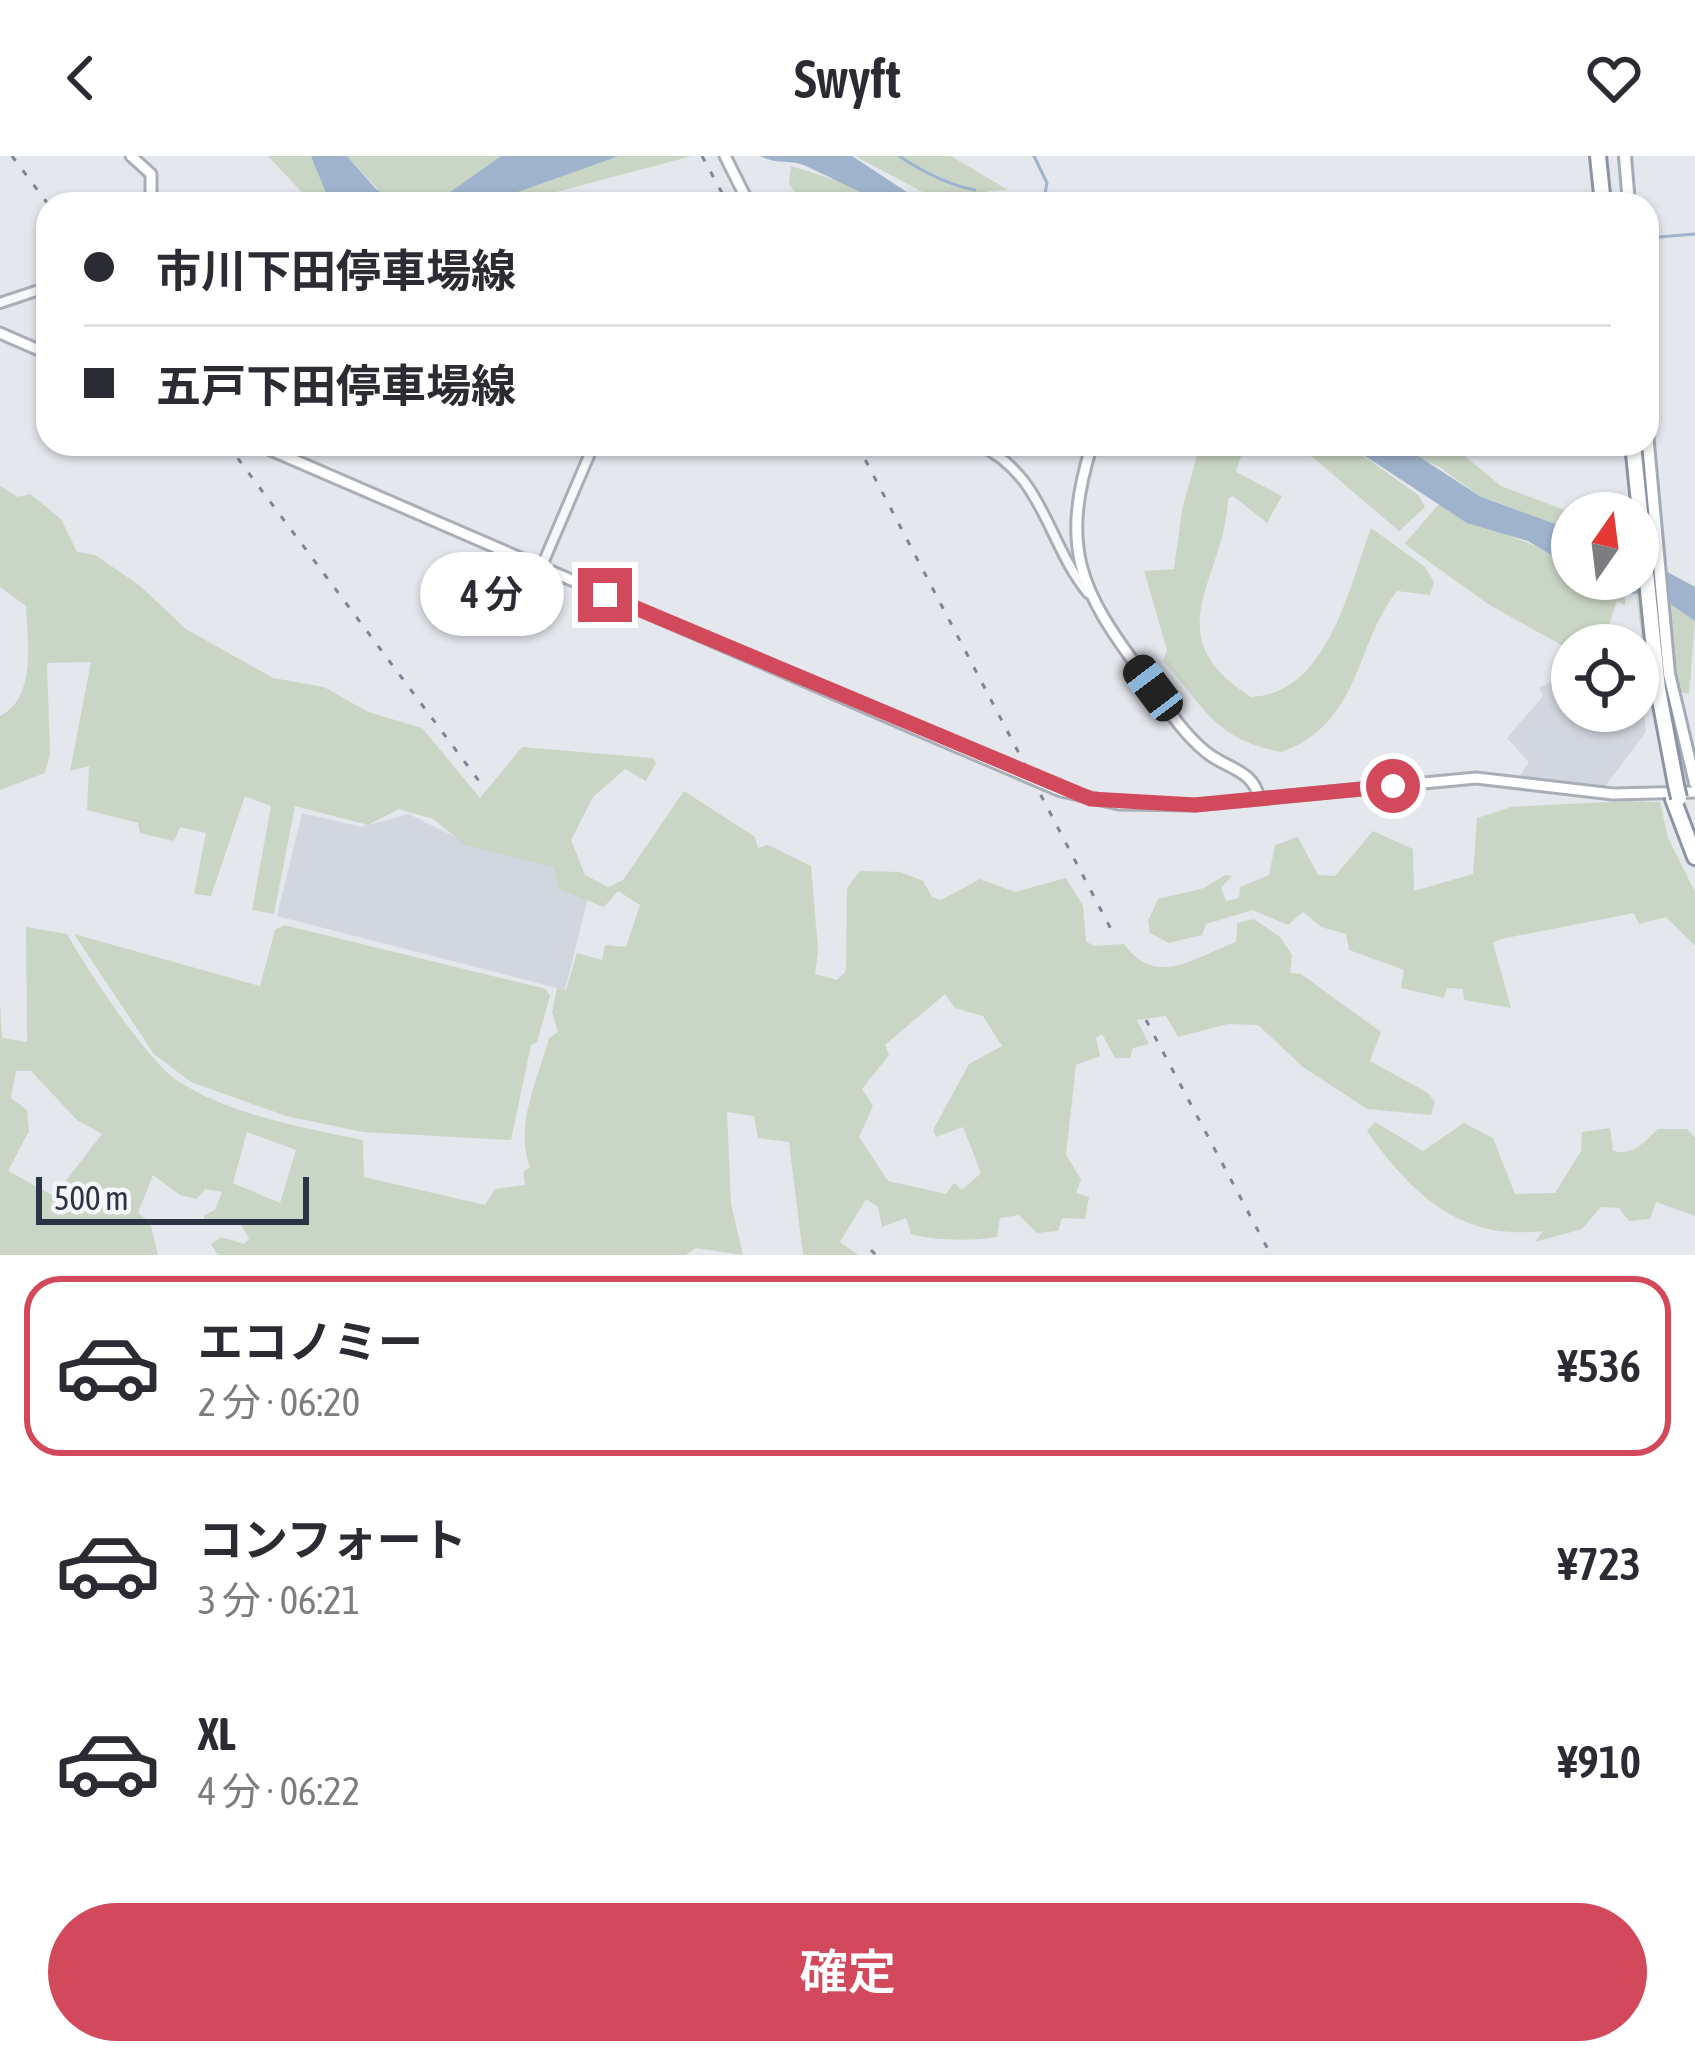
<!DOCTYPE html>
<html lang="ja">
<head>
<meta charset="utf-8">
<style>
  :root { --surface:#fff; --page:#f2f2f3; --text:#2b2b33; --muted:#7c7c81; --line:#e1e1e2; --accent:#d1495b }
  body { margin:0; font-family:"Asap Condensed","Noto Sans JP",sans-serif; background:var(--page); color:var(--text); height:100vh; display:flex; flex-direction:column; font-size:45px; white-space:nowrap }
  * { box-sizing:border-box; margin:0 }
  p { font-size:39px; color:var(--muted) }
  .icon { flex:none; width:66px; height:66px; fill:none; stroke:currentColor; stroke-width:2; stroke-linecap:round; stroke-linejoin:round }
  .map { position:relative; height:1099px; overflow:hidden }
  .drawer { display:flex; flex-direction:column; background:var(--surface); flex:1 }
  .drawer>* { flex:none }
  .banner { position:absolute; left:36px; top:36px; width:1623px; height:264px; border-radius:36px; box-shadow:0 3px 9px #0004; display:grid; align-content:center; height:264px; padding:0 48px; background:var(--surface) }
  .needle { width:78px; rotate:14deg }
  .controls { position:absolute; left:1551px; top:336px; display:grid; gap:24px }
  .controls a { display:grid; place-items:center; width:108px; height:108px; border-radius:50%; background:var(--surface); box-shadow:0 3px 9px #0004; font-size:60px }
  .scale { position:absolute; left:36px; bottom:30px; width:273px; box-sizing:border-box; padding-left:12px; border:6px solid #2b3445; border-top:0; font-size:33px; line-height:42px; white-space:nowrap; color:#2b3445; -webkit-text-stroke:9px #f4f6f9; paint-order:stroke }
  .end { position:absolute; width:54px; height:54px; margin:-27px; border:15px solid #d1495b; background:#fff; box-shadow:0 0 0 6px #fff }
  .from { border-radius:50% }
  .bubble { position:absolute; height:84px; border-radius:42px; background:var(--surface); box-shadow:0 3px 9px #0004; font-size:39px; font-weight:600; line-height:84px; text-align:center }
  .car { position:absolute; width:36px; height:72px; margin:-36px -18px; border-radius:15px; box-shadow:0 0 9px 3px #0007; background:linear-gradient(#222 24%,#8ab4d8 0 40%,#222 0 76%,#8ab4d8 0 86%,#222 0) }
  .banner b { display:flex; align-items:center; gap:42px; height:114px; font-size:45px }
  .banner b+b { border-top:3px solid var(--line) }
  .banner i { width:30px; height:30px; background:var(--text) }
  ul { padding:21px 0 0; list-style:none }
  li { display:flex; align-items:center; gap:36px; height:180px; margin:0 24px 18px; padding:0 24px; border:6px solid transparent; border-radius:36px }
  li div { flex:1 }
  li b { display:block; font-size:45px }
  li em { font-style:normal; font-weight:600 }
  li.selected { border-color:var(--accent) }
  li>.icon { width:108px; height:108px; stroke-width:1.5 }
  .button { display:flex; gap:24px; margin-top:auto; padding:24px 48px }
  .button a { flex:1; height:138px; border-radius:72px; background:var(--accent); color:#fff; font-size:48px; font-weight:600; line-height:138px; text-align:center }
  header { display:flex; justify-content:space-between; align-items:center; height:156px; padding:0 48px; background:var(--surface); font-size:54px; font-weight:600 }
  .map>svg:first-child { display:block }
  .built { fill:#d2d6de }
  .green { fill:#c9d6c5; fill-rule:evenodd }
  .water { fill:#9fb4cc }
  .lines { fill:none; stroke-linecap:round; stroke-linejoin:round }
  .stream { stroke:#9fb4cc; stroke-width:3 }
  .tertiary-casing { stroke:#a9aeb7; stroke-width:14 }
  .secondary-casing { stroke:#a9aeb7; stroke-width:15 }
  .primary-casing { stroke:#a3abb8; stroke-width:16 }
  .motorway-casing { stroke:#8b94a3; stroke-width:20 }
  .tertiary { stroke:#f7f8fa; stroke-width:8 }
  .secondary { stroke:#fff; stroke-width:9 }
  .primary { stroke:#fff; stroke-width:10 }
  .motorway { stroke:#fff; stroke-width:14 }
  .rail { stroke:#7d8696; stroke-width:3; stroke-dasharray:6 12; stroke-linecap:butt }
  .secondary-bridge-casing { stroke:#a9aeb7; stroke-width:15; stroke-linecap:butt }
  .motorway-bridge-casing { stroke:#8b94a3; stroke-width:20; stroke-linecap:butt }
  .secondary-bridge { stroke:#fff; stroke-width:9 }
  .motorway-bridge { stroke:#fff; stroke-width:14 }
  .route { stroke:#d1495b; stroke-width:15 }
</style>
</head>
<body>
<header><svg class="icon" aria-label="back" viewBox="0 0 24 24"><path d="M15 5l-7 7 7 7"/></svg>Swyft<svg class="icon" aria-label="heart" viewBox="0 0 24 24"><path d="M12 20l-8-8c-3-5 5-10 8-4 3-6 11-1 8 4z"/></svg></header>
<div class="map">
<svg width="1695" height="1099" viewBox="0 0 1695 1099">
  <rect width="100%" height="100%" fill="#e4e7ec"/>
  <g class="built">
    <path d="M1572 515V555H1638V536L1643 539 1646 576 1603 633 1518 623 1529 606 1507 582 1543 540 1539 532Z"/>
    <path d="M302 657 361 671 409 658 467 687 545 696 585 736 587 746 565 834 277 760Z"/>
  </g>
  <g class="green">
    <path d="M268 0H311L335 48H313Z"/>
    <path d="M347 0H501L433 48 388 44Z"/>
    <path d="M617 0H692L511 48H484Z"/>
    <path d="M855 0H951L1008 34 988 35 986 43 1003 48H945Z"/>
    <path d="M791 10 857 31 882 48H805L789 28Z"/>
    <path d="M1200 288H1234L1242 297 1236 316 1282 340 1267 367 1233 340 1228 343C1225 424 1153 479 1251 541 1328 538 1349 431 1371 372L1425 411 1434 426 1430 439 1397 435C1354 489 1362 566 1282 596 1212 583 1205 550 1163 505L1167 494 1144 415 1174 413 1182 354Z"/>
    <path d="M1297 288H1347L1418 339 1425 351 1399 375Z"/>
    <path d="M1387 288H1450L1501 330 1573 357 1572 374 1481 341 1438 310Z"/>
    <path d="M0 330 18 341 30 338 61 363 77 396 95 399 139 429 186 473 273 522 324 531 368 556 422 572 480 642 522 591 652 602 656 607 646 625 625 613 593 641 571 684 585 719 608 731 623 724 684 635 755 681 758 692 768 689 811 710 818 794 815 818 837 824 846 815 847 732 860 715 900 716 923 725 932 741 941 744 980 723 1015 736 1066 722 1083 750 1086 786 1095 790 1124 788C1156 833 1195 801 1236 786L1237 767 1254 763 1280 781 1292 799 1290 817 1301 818 1381 876 1370 905 1428 937 1435 946 1431 959 1367 953 1303 911 1258 869 1228 868 1178 881 1166 860 1137 864 1149 888 1133 892 1130 902H1115L1102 878 1096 882 1100 900 1076 909 1066 998 1081 1024 1076 1037 1089 1041 1085 1063 1062 1062 1058 1075 1037 1077 1019 1059 1000 1062 997 1081C973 1085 933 1085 911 1078L906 1062 882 1071 878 1051 866 1043 840 1086 858 1099H803L789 986 758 982 754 960 727 956 731 1048 743 1099 695 1092 686 1099H218L211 1088 221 1081 244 1088 249 1083 240 1066 207 1067 203 1060 215 1054 222 1036 205 1033 197 1043 180 1039 153 1019 138 1057 150 1066 158 1099H0V848L2 882 27 886 26 771 67 778C86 812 148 906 178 925 228 958 304 972 363 984L364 1021 485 1049 495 1033 525 1029 523 1016 530 1011C514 970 538 923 549 882L558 876 552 856 557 832 566 834 577 797 602 804 605 789 626 791 640 749 618 735 604 751 559 733 553 711 465 689 433 663 399 653 368 669 295 650 274 758 252 754 271 650 245 640 211 740 194 738 206 677 180 671 174 685 140 677 138 667 87 654 89 610 70 615 91 506 47 507 50 598 45 617 0 634V560C36 543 28 486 26 450L0 431ZM945 838 955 852 983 860 1002 890 969 908 933 974 936 981 963 971 981 1017 962 1034 954 1027 946 1038 888 1025 859 981 873 950 862 933 889 899 885 889ZM16 915H31L77 964 102 978 54 1040 8 1015 29 975 27 954 11 942ZM247 976 296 994 280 1047 233 1027Z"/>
    <path d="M1439 348C1479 372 1524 382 1566 404L1572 423H1589L1625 442V449L1617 445 1602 489H1572V495L1488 448 1410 392 1405 387Z"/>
    <path d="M1653 435 1695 465 1689 538 1638 526 1644 501 1636 437Z"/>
    <path d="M1626 645 1660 646 1668 682 1695 736V790L1666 761 1639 768 1634 757 1501 783 1493 787 1511 852 1464 844 1463 833 1447 832 1444 842 1401 832 1404 814 1349 794 1346 778 1321 771 1303 756 1288 769 1253 754 1206 768 1202 779 1169 787 1150 777 1148 765 1158 743 1204 732 1225 719 1232 720 1221 732 1226 745 1239 742 1240 731 1269 719 1275 689 1298 681 1318 719 1335 720 1373 675 1413 693 1414 735 1473 718 1477 662 1511 651Z"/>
    <path d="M284 769 546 833 550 840 537 886 531 889 511 984 363 976 286 960 191 926 154 898 74 778 260 830 275 774Z"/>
    <path d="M1375 966 1423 995 1464 967 1493 982 1515 1038 1555 1037 1581 995 1582 976 1610 972 1613 995C1634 1000 1644 986 1658 973H1687L1695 982V1060L1656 1046 1650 1063 1629 1065 1619 1052 1601 1051 1582 1073 1535 1086 1543 1075C1461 1085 1412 1039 1367 975Z"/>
  </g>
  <g class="water">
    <path d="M311 0H347L376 33 401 48H322L327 39Z"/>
    <path d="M501 0H619L484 48H433Z"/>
    <path d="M760 0H852L925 48C873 48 852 31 806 10 791 3 777 9 760 0Z"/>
    <path d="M1347 288 1409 294 1481 341 1572 374V411L1528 385 1467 367Z"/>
    <path d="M1638 400 1695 431V465L1653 436 1620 439 1589 423H1638Z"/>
  </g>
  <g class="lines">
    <g class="stream">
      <path d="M899 0C920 14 949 29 975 34"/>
      <path d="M1034 0 1047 27 1043 48"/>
      <path d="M1647 82 1695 78"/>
    </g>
    <defs>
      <g id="tertiary">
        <path d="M0 147 48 131"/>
        <path d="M977 288C1044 318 1046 385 1088 437"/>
        <path d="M541 412 594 288"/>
      </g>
      <g id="secondary">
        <path d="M131 0 151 18V48"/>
        <path d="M725 0 749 48"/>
        <path d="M0 177 48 198"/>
        <path d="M257 288 911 571"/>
        <path d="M1092 288C1060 392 1079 433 1142 517 1162 544 1180 575 1206 596 1226 613 1253 613 1259 642"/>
        <path d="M1119 648 1195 649 1476 622 1613 638 1695 636"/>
      </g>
      <g id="primary">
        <path d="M1625 0 1629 48"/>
        <path d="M1647 277 1669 518 1695 627"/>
      </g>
      <g id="motorway">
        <path d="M1598 0 1603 48"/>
        <path d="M1633 288 1658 533 1676 629"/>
        <path d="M1673 643 1695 701"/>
      </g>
    </defs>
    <use href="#tertiary" class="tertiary-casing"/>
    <use href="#secondary" class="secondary-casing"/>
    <use href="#primary" class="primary-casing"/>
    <use href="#motorway" class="motorway-casing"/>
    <use href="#tertiary" class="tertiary"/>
    <use href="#secondary" class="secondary"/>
    <use href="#primary" class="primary"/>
    <use href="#motorway" class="motorway"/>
    <g class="rail">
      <path d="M12 0 48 48"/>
      <path d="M702 0 728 48"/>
      <path d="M227 288 479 625"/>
      <path d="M857 288 1113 777"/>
      <path d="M1146 864 1271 1099"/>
      <path d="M871 1094 876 1099"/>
    </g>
    <defs>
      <path id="secondary-bridge" d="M911 571 1061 635 1119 648"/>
      <path id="motorway-bridge" d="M1676 629 1679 642"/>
    </defs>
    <use href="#secondary-bridge" class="secondary-bridge-casing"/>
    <use href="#motorway-bridge" class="motorway-bridge-casing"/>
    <use href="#secondary-bridge" class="secondary-bridge"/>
    <use href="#motorway-bridge" class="motorway-bridge"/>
  </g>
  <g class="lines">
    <path class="route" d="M605 439 1091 643 1195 649 1393 630"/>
  </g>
</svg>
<div class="controls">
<a><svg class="needle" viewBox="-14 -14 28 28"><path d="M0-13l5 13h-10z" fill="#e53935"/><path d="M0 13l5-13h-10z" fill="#7c7c81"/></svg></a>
<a><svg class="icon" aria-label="locate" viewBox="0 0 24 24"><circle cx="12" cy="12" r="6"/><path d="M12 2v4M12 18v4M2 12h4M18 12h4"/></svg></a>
</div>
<div class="scale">500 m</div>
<i class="end from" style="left:1393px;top:630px"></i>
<i class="end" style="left:605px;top:439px"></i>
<div class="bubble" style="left:420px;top:396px;width:144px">4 分</div>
<i class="car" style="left:1153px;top:532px;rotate:323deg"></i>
<div class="banner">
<b><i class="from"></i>市川下田停車場線</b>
<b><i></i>五戸下田停車場線</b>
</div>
</div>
<section class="drawer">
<ul>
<li class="selected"><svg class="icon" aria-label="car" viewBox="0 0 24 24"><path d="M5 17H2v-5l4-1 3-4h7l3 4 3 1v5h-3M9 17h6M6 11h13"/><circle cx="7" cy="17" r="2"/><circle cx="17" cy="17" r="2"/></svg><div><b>エコノミー</b><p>2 分 · 06:20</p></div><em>¥536</em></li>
<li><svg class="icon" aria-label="car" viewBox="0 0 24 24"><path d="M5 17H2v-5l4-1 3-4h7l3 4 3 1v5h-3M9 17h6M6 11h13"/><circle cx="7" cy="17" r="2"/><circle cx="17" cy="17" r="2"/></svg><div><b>コンフォート</b><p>3 分 · 06:21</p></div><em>¥723</em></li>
<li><svg class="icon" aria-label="car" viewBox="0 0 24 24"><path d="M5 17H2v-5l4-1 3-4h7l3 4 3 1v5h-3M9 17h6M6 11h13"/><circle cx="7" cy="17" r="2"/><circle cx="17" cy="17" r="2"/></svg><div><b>XL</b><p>4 分 · 06:22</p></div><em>¥910</em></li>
</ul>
<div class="button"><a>確定</a></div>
</section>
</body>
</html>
